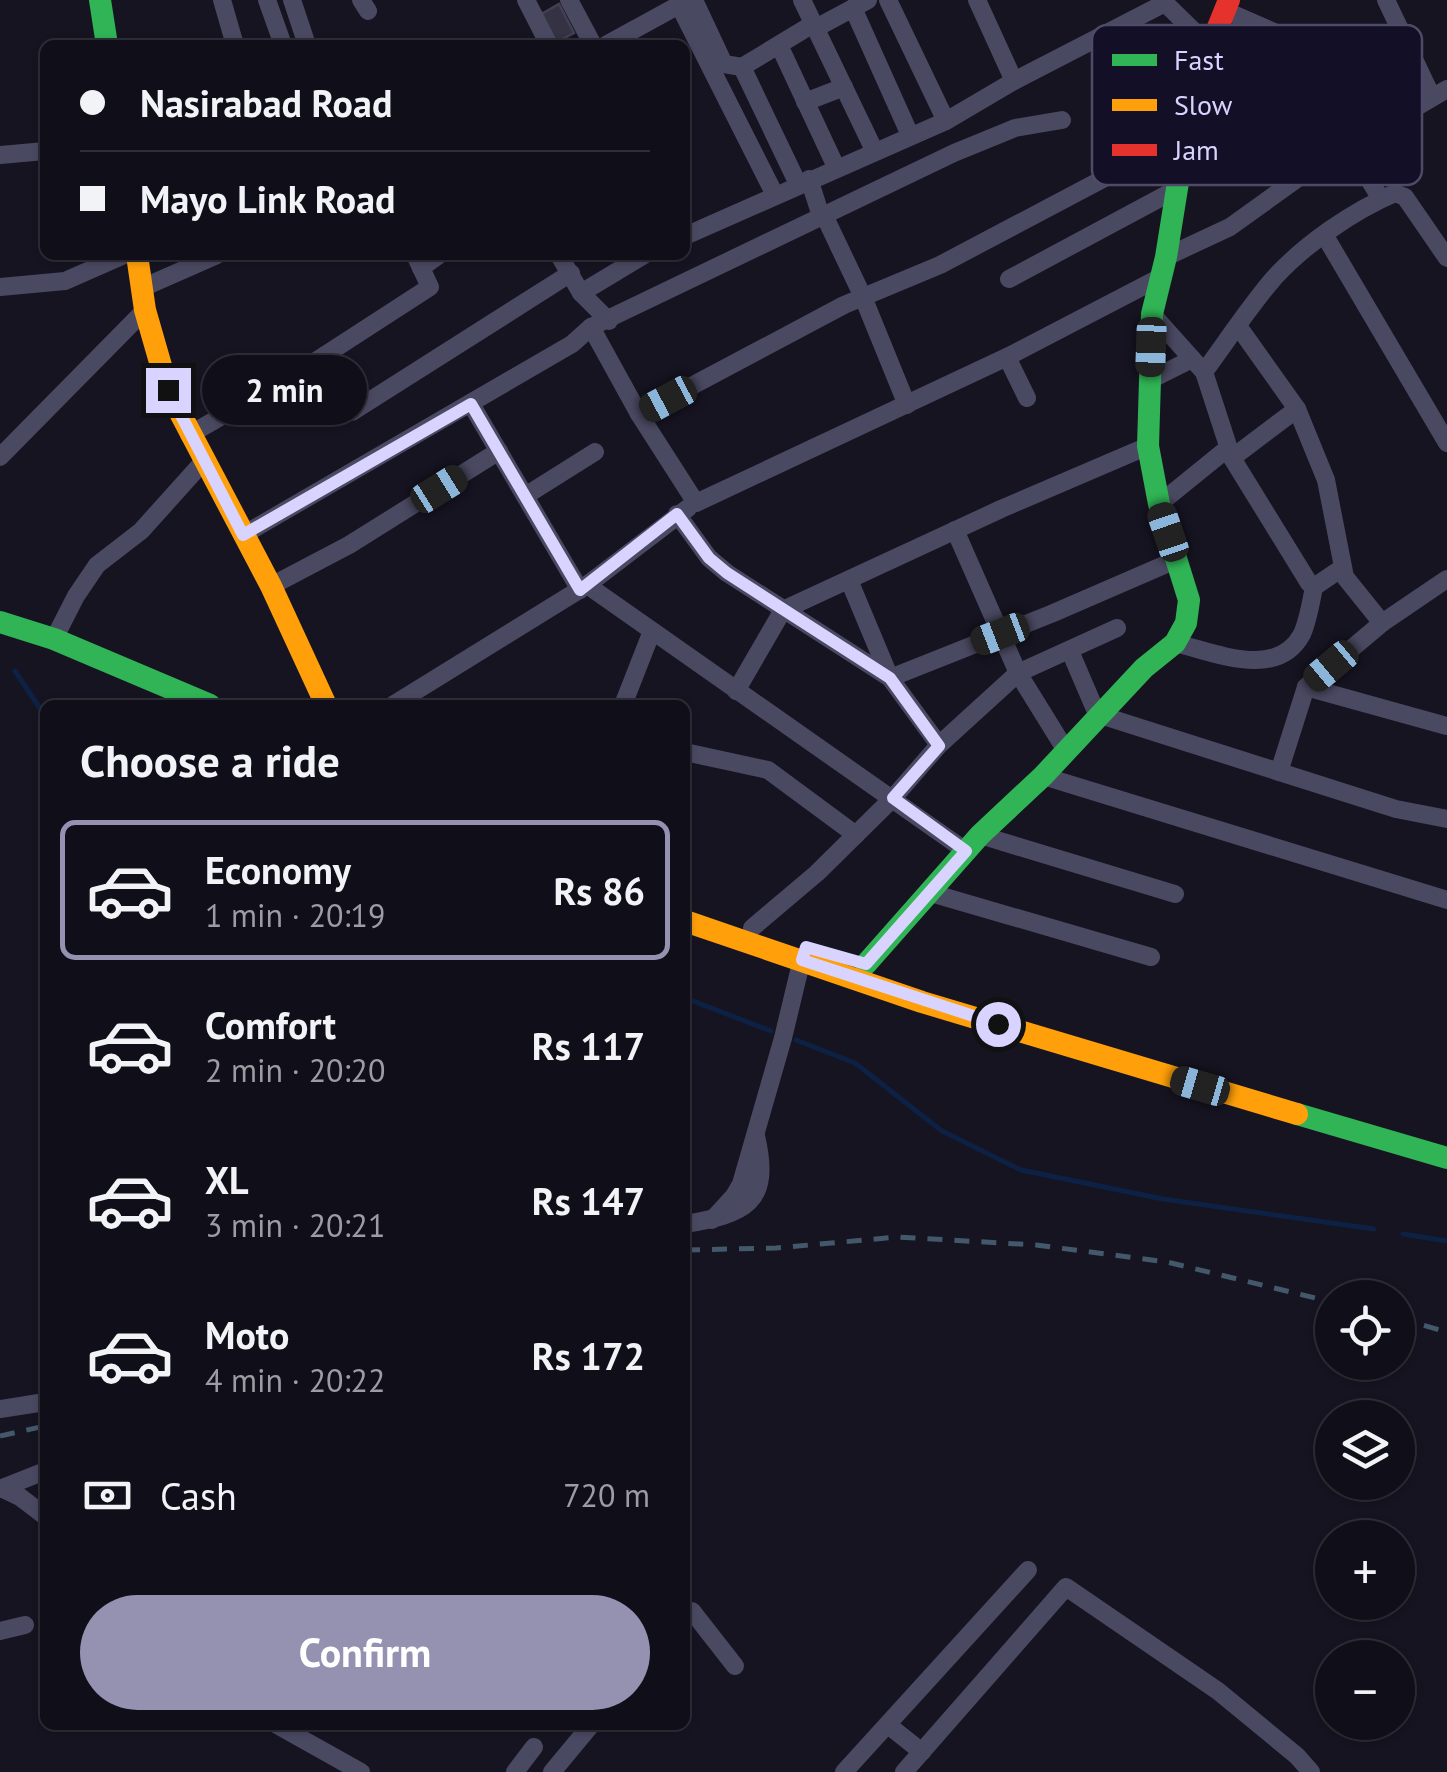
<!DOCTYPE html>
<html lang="en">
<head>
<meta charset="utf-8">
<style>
  :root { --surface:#100f19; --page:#1e1d26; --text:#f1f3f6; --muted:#9c9ca2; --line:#302f38; --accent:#9591b1 }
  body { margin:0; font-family:"PT Sans",sans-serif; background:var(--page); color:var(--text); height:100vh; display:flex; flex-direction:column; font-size:38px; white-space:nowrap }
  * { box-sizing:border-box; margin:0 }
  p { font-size:32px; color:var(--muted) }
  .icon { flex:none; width:55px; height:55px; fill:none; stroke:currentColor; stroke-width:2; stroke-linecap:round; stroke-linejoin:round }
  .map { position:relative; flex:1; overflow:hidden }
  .sheet { position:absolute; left:40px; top:700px; width:650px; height:1030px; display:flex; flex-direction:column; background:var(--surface); border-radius:15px; box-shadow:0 2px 8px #0004,0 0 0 2px var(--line) }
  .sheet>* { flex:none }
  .banner { position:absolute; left:40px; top:40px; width:650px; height:220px; border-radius:15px; box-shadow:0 2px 8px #0004,0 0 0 2px var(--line); display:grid; align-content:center; height:220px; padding:0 40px; background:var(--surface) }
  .buttons { position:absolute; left:1315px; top:1280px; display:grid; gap:20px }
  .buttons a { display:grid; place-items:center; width:100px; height:100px; border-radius:50%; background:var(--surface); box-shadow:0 2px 8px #0004,0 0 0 2px var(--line); font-size:50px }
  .end { position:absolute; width:45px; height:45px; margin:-22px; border:12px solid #d9d4ff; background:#111; box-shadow:0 0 0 5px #111 }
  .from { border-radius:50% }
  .bubble { position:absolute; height:70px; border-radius:35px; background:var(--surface); box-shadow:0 2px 8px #0004,0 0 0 2px var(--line); font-size:32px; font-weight:700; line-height:70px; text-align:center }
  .car { position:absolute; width:30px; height:60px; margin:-30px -15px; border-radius:12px; box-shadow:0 0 8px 2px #0007; background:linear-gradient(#222 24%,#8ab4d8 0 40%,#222 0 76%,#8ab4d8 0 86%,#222 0) }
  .banner b { display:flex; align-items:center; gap:35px; height:95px; font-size:38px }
  .banner b+b { border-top:2px solid var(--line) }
  .banner i { width:25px; height:25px; background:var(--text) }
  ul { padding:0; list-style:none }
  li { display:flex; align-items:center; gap:30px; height:140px; margin:0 20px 15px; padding:0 20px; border:5px solid transparent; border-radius:15px }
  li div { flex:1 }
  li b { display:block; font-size:38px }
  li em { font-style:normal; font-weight:700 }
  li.selected { border-color:var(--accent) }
  li>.icon { width:90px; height:90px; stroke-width:1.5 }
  h2 { padding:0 40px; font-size:45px; line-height:120px }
  .pay { display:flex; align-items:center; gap:25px; height:110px; padding:0 40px; font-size:38px }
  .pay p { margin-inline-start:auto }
  .primary-button { display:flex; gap:20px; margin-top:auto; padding:20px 40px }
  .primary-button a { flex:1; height:115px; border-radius:60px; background:var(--accent); color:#fff; font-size:40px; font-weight:700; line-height:115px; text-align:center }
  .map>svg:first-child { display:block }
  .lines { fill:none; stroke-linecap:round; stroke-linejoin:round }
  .stream { stroke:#0d2144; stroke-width:5 }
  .building { fill:#343243; stroke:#433f54; stroke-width:2.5 }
  .street { stroke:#4a4962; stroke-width:18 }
  .fast { stroke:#30b455; stroke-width:22 }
  .slow { stroke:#ff9f0a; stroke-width:22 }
  .jam { stroke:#e5322d; stroke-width:22 }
  .rail { stroke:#43596b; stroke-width:5; stroke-dasharray:15 12; stroke-linecap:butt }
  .route { stroke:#d9d4ff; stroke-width:12 }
  .key { fill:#130f26; stroke:#4e4a67; stroke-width:2.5 }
  .key-label { font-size:28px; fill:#d9d4ff }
</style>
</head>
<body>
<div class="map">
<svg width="1447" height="1772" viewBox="0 0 1447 1772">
  <rect width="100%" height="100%" fill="#161421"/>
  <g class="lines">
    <g class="stream">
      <path d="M15 671 45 716"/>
      <path d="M685 998 771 1031"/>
      <path d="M796 1040 855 1063 942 1131 1021 1170 1163 1199 1374 1229"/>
      <path d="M1403 1234 1447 1241"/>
    </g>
  </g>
  <path class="building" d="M559 4 574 33 553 44 538 16Z"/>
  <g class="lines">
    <g class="street">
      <path d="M222 0 235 45"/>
      <path d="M267 0 283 45"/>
      <path d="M292 0 307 45"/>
      <path d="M361 0 368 11"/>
      <path d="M526 0 549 45"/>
      <path d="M569 0 593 45"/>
      <path d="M694 0 724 64 742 67 798 184"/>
      <path d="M802 0 874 150"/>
      <path d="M888 0 946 121"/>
      <path d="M977 0 1014 81"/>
      <path d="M1386 0 1432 97"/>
      <path d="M1165 3 1210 47"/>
      <path d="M679 5 775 195"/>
      <path d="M853 8 910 135"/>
      <path d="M1226 11 1274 32 1312 86 1381 199"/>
      <path d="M816 28 868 0"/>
      <path d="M606 45 688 0"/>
      <path d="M779 45 836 167"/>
      <path d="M742 67 813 24"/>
      <path d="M805 102 844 87"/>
      <path d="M1408 112 1447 89"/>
      <path d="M1247 118 1312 86"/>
      <path d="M0 155 45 151"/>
      <path d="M809 179 821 216"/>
      <path d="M824 215 863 297 907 405"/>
      <path d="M685 236 946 121 1014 81 1165 3V0"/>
      <path d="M1325 236 1447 443"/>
      <path d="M559 255 581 293 644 255"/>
      <path d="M1166 257 1230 227 1347 143"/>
      <path d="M421 268 439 255"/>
      <path d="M1009 279 1175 190"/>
      <path d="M0 287 65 281 124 255"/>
      <path d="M142 288 217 255"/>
      <path d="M581 293 609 321"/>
      <path d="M1152 314 1204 372 1232 458 1309 583 1314 587 1342 568"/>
      <path d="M1238 326 1297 409 1326 480 1345 577 1382 623"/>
      <path d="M591 327 639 414 696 503 1007 357 1159 278"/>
      <path d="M1007 357 1027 398"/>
      <path d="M1204 372C1227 341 1249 307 1274 278 1305 244 1353 211 1395 193L1405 197 1447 258"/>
      <path d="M1150 380 1192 359"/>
      <path d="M471 404 580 590"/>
      <path d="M352 412 571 273"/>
      <path d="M639 414 844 305 940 265 1186 135"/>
      <path d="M189 435 305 368 430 287 415 255"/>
      <path d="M0 457 145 310"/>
      <path d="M1232 458 1297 409"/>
      <path d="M525 496 595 452"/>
      <path d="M1159 504 1228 448"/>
      <path d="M677 514 709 558 727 573 890 678 1051 614 1178 559"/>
      <path d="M955 530 1018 673 1065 749"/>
      <path d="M243 535 572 344 591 327 954 153 1015 128 1062 120"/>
      <path d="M849 580 890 678 939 745"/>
      <path d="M587 585 966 851"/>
      <path d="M271 586 349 545 499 451"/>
      <path d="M54 639 76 596 97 565 141 531 203 462"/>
      <path d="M1175 643C1214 652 1277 681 1302 634 1308 621 1311 602 1314 587"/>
      <path d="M1070 651 1097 714 1396 809 1447 819"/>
      <path d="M1306 687 1447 726"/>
      <path d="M736 691 783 610 1001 509 1148 446"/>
      <path d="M393 705 587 585 688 508"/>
      <path d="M623 705 652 631"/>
      <path d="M685 752 768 770 856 835"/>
      <path d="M1279 772 1306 687 1382 623 1447 579"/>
      <path d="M1043 776 1447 900"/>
      <path d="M980 835 1175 894"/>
      <path d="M931 893 1151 957"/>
      <path d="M752 928 817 873 893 798 939 745 1018 673 1117 628"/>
      <path d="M712 1220 734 1196 741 1184 783 1038 802 959"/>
      <path d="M685 1224C745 1214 772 1204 756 1136"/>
      <path d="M0 1409 45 1402"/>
      <path d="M0 1489 45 1471"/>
      <path d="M3 1489 20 1497 45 1516"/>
      <path d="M685 1618 692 1611 735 1666"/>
      <path d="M0 1631 25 1625"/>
      <path d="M277 1725 361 1772"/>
      <path d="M888 1725 922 1752"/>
      <path d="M515 1772 534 1747"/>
      <path d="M552 1772 591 1725"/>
      <path d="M844 1772 1028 1570"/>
      <path d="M904 1772 1066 1587 1218 1691 1297 1756 1311 1772"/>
    </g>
    <g class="fast">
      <path d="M100 0 107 45"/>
      <path d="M0 622 54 639 210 705"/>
      <path d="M866 964 980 835 1043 776 1144 668 1175 643 1186 623 1189 600 1159 504 1148 446 1152 314 1166 257 1184 145"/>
      <path d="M1297 1114 1447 1158"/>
    </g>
    <g class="slow">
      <path d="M137 255 145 310 168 390 271 586 326 705"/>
      <path d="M685 921 922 1002 1297 1114"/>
    </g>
    <path class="jam" d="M1184 145 1210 47 1229 0"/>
    <g class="rail">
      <path d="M685 1250 776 1248 898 1237 1036 1245 1167 1262 1332 1302"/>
      <path d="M1398 1318 1447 1332"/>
      <path d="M0 1436 45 1426"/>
    </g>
  </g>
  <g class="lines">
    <path class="route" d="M168 390 243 535 471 404 580 590 677 514 709 558 727 573 890 678 939 746 893 798 966 851 866 964 806 947 802 960 998 1024"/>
  </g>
  <rect x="1092" y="25" width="330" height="160" rx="15" class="key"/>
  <rect x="1112" y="54" width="45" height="12" fill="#30b455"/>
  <rect x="1112" y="99" width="45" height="12" fill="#ff9f0a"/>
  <rect x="1112" y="144" width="45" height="12" fill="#e5322d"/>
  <g class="key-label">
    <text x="1174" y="70">Fast</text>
    <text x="1174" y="115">Slow</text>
    <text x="1174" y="160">Jam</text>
  </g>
</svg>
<div class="buttons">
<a><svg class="icon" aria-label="locate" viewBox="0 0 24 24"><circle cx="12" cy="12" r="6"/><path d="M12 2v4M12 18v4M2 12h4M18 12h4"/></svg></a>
<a><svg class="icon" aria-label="layers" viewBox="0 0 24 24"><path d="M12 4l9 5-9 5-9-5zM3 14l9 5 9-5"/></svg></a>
<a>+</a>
<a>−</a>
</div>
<i class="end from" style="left:998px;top:1024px"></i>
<i class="end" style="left:168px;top:390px"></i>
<div class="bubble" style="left:202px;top:355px;width:165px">2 min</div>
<i class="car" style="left:1151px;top:347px;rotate:182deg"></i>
<i class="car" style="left:668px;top:399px;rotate:242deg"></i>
<i class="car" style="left:439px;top:489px;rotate:58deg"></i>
<i class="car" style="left:1168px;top:532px;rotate:341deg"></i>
<i class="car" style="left:1000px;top:634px;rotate:249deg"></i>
<i class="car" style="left:1331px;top:666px;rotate:230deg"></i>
<i class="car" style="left:1200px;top:1086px;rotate:286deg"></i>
<div class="banner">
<b><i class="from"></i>Nasirabad Road</b>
<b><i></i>Mayo Link Road</b>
</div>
<section class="sheet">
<h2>Choose a ride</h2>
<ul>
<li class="selected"><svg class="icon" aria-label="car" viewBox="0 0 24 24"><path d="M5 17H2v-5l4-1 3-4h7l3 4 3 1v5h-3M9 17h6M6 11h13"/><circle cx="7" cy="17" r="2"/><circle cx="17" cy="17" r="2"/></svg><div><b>Economy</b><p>1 min · 20:19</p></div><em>Rs 86</em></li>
<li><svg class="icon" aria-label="car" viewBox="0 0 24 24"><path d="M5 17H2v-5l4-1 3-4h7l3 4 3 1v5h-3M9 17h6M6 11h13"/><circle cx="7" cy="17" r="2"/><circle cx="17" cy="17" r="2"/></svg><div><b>Comfort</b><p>2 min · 20:20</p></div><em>Rs 117</em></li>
<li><svg class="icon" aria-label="car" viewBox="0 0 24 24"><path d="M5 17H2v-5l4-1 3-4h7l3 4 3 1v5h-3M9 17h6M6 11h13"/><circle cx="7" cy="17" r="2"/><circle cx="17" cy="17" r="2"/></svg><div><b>XL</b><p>3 min · 20:21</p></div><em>Rs 147</em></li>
<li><svg class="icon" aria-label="car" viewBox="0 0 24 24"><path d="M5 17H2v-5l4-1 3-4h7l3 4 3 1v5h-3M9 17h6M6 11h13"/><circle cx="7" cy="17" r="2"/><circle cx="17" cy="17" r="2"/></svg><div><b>Moto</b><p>4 min · 20:22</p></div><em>Rs 172</em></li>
</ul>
<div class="pay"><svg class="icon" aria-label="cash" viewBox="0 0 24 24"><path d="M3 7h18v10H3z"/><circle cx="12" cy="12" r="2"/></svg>Cash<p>720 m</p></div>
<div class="primary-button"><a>Confirm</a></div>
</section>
</div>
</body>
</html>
